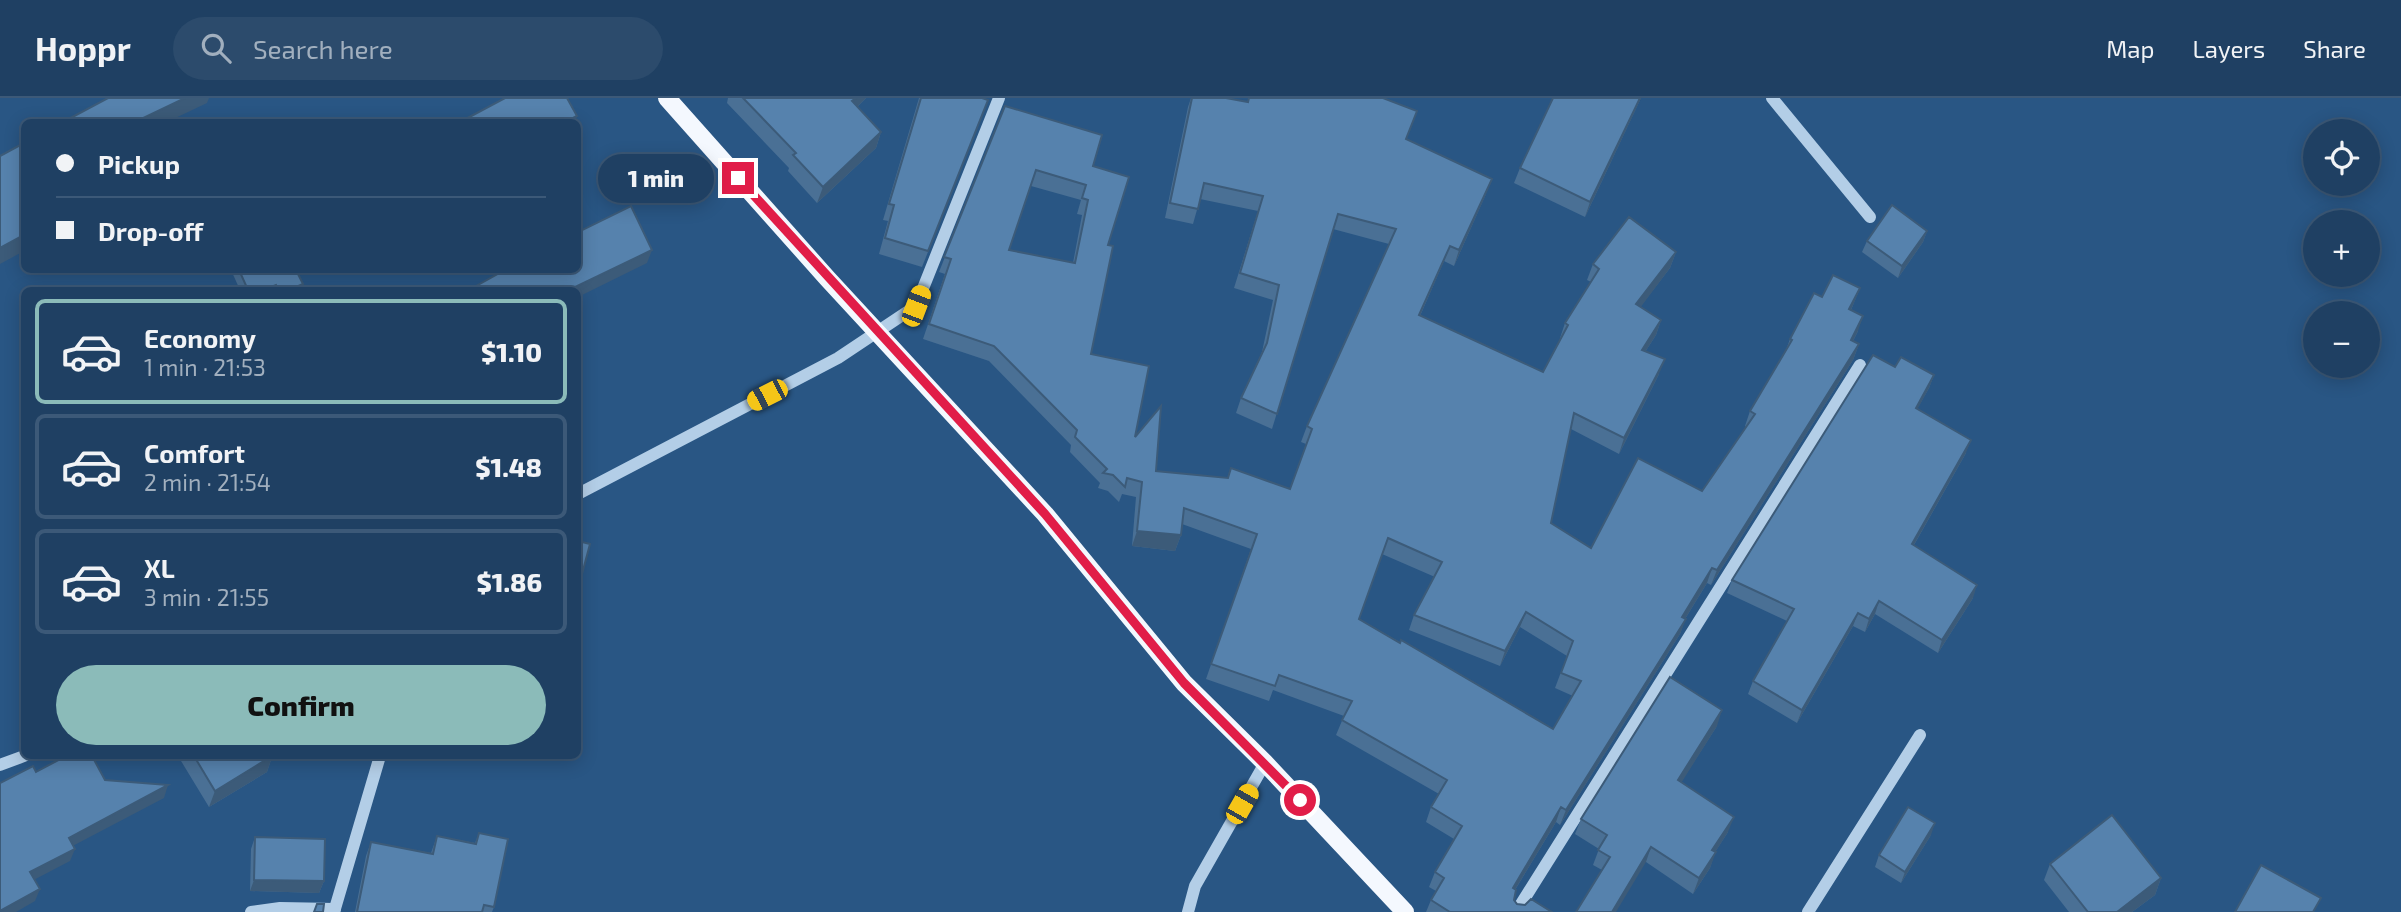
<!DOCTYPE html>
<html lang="en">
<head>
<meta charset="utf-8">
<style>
  :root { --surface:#1f4063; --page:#2c4b6c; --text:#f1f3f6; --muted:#a1afbe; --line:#3c5978; --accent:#8bbbb9 }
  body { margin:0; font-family:"Exo 2",sans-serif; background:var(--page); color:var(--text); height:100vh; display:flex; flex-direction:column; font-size:26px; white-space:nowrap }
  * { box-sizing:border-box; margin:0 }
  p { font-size:23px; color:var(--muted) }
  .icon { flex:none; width:38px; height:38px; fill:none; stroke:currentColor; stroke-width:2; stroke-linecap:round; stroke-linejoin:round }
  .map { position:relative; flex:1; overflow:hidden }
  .sheet { position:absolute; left:21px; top:189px; width:560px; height:472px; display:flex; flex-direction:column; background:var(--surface); border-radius:10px; box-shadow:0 4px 18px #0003,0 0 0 2px var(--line) }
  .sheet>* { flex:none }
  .top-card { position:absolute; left:21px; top:21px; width:560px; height:154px; border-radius:10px; box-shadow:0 4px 18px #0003,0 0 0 2px var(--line); display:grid; align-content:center; height:154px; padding:0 35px; background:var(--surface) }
  .buttons { position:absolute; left:2303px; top:21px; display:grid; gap:14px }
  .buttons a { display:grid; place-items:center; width:77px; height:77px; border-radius:50%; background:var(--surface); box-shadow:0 4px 18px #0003,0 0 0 2px var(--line); font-size:35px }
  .end { position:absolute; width:32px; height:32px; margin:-16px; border:9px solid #e11d48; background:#fff; box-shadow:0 0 0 4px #fff }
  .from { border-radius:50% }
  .bubble { position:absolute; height:49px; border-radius:24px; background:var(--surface); box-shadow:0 4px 18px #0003,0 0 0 2px var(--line); font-size:23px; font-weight:800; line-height:49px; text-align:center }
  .car { position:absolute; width:21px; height:42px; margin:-21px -10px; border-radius:9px; box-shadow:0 0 5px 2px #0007; background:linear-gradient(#f5c518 24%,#345 0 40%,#f5c518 0 76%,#345 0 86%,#f5c518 0) }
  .top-card b { display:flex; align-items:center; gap:24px; height:66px; font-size:26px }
  .top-card b+b { border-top:2px solid var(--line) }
  .top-card i { width:18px; height:18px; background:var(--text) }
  ul { padding:12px 0 0; list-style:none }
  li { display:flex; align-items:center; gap:21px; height:105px; margin:0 14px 10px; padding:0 21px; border:4px solid var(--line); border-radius:10px }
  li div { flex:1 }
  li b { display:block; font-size:26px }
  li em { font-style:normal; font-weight:800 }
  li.active { border-color:var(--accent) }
  li>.icon { width:63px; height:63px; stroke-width:1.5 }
  .action { display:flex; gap:14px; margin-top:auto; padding:14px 35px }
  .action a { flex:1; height:80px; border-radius:42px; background:var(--accent); color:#111; font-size:28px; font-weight:800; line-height:80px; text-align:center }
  header { display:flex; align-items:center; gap:42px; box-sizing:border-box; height:98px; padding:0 35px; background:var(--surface); border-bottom:2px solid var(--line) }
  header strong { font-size:33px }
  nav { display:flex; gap:38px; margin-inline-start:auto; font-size:24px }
  .search { width:490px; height:63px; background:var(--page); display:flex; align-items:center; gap:18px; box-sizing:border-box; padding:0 24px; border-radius:38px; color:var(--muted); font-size:26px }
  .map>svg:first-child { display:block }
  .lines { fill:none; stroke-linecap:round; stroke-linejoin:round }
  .minor { stroke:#b3cee7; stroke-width:12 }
  .major { stroke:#f4f8fe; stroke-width:18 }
  .wall { fill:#4a7095; fill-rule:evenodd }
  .shaded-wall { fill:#3c5b79 }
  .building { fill:#5682ad; stroke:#3c5b79; stroke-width:2; fill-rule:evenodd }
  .route { stroke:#e11d48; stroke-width:9 }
</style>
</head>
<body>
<header>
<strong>Hoppr</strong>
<div class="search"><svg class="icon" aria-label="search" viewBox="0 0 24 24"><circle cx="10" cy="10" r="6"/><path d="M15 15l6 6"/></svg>Search here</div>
<nav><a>Map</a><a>Layers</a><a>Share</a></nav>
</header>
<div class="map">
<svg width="2401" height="814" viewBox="0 0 2401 814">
  <rect width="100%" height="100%" fill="#295684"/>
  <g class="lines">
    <g class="minor">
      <path d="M1772 0 1870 119"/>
      <path d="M578 396 838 260 916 208 999 0"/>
      <path d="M0 667 24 658"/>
      <path d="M251 814 280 810 335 811"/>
      <path d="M334 814 380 658"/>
      <path d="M1188 814 1195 788 1265 665"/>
      <path d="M1516 814 1860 267"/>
      <path d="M1808 814 1920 637"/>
    </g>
    <path class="major" d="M667 0 827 180 1045 416 1184 585 1265 665 1405 814"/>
  </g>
  <g class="wall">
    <path d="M728 0H866L857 9 881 34 876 50 817 105 788 73 789 70 727 5Z"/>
    <path d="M919 0H982V18L922 169 879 156 888 123 883 122Z"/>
    <path d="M1191 0H1226L1406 41 1486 96 1454 168 1444 163 1420 218 1543 274 1561 241 1560 240 1565 225 1591 184 1587 182 1593 166 1676 154 1670 170 1640 209 1661 222 1656 237 1645 254 1659 276 1619 356 1571 331 1551 425 1591 450 1702 393 1746 329 1745 328 1750 313 1786 252 1790 241 1822 199 1860 190 1851 212 1858 233 1853 243 1859 246 1853 262 1711 487 1707 485 1685 521 1680 536 1560 727 1556 724 1515 792 1514 802 1517 806 1552 814H1426L1431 802 1436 793 1429 789 1435 774 1454 741 1426 724 1431 709 1439 696 1336 637 1344 618 1273 592 1269 603 1206 581 1251 451 1182 426 1181 437 1175 453 1132 448 1136 399 1122 396 1119 404 1108 393 1098 390 1100 385 1070 354 1071 347 989 263 923 241 945 176 939 174 1005 8 1093 68 1108 147 1091 256 1135 339 1156 373 1290 391 1306 346 1301 344 1307 328 1389 146 1333 131 1272 331 1236 315 1241 300 1262 254 1273 202 1234 190 1258 113 1200 101 1193 126 1165 120 1188 9ZM1031 88 1081 102 1077 116 1082 117 1073 165 1009 152ZM1382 456 1435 479 1414 517 1409 532 1500 568 1520 529 1567 558 1555 590 1573 598 1553 631 1359 521Z"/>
    <path d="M1553 0H1641L1585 119 1514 85 1520 70Z"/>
    <path d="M1927 133 1923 144 1898 180 1862 154 1867 143Z"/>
    <path d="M231 172H296L300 192H240Z"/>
    <path d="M1895 269 1934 277 1929 290 1917 311 1966 355 1914 447 1973 500 1938 555 1875 516 1865 534 1853 528 1797 625 1748 596 1753 583 1787 523 1727 495 1732 482Z"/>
    <path d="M1717 628 1681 684 1728 734 1715 754 1710 770 1693 796 1646 764 1602 772 1593 767 1599 751 1575 736 1581 721Z"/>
    <path d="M178 658H274L272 659 267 674 209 709Z"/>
    <path d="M479 735 494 809 492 814H355L366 758 371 744 431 755 437 738 475 745Z"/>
    <path d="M1931 737 1901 785 1875 769 1879 757Z"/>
    <path d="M255 739 324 783 319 795 250 793 251 751Z"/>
    <path d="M2050 766 2161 780 2155 797 2132 814H2069L2044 782Z"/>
  </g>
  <g class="shaded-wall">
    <path d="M185 0H209L207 5 167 24H135Z"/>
    <path d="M856 0H866L847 19 852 3Z"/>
    <path d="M1640 0H1641L1585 119 1590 104Z"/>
    <path d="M577 18 575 24H565Z"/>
    <path d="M881 34 876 50 817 105 823 89Z"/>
    <path d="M1492 81 1486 96 1454 168 1459 152Z"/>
    <path d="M1927 133 1923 144 1898 180 1902 168Z"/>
    <path d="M24 137V153L0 166V150Z"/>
    <path d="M1450 148 1444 163 1413 232 1419 217Z"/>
    <path d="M652 152 647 165 578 199V192H569Z"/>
    <path d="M1676 154 1670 170 1631 222 1636 206Z"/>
    <path d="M303 186 300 192H289Z"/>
    <path d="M276 187 274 192H263Z"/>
    <path d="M1860 190 1854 205 1844 226 1849 211Z"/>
    <path d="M1863 218 1858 233 1846 257 1851 242Z"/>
    <path d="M1661 222 1656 237 1636 268 1642 252Z"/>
    <path d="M1859 246 1853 262 1711 487 1717 472Z"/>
    <path d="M1665 261 1659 276 1619 356 1624 340Z"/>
    <path d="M1934 277 1929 290 1911 323 1916 310Z"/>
    <path d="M1971 342 1966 355 1907 459 1912 446Z"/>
    <path d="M1137 433 1181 437 1175 453 1132 448Z"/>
    <path d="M1712 470 1707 485 1677 534 1682 519Z"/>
    <path d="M1977 487 1973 500 1938 555 1942 542Z"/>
    <path d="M1879 503 1875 516 1865 534 1869 521Z"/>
    <path d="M1526 514 1520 529 1500 568 1505 553Z"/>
    <path d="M1858 515 1853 528 1797 625 1802 612Z"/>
    <path d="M1686 521 1680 536 1560 727 1566 712Z"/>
    <path d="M1722 612 1717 628 1673 698 1678 682Z"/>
    <path d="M262 658H274L272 659 267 674 209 709 215 693Z"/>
    <path d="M168 687 164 700 65 752 69 740Z"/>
    <path d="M1561 709 1556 724 1507 805 1513 790Z"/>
    <path d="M1734 719 1728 734 1707 767 1712 752Z"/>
    <path d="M1935 725 1931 737 1901 785 1905 774Z"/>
    <path d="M1651 749 1646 764 1616 814H1612Z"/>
    <path d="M75 751 70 763 26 786 30 774Z"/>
    <path d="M1716 754 1710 770 1693 796 1699 780Z"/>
    <path d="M2161 780 2155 797 2132 814H2117Z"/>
    <path d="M254 782 324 783 319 795 250 793Z"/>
    <path d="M40 791 35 803 16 814H0Z"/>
  </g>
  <g class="building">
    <path d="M108 0H185L135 24H63Z"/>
    <path d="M505 0H567L577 18 565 24H460Z"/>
    <path d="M743 0H856L852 3 881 34 823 89 793 57 796 55Z"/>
    <path d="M921 0H982L988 2 928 153 885 140 894 107 889 106Z"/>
    <path d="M1192 0H1226L1248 4 1249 0H1383L1417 13 1406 41 1492 81 1459 152 1450 148 1419 217 1543 274 1568 227 1565 225 1599 171 1593 166 1629 119 1676 154 1636 206 1661 222 1642 252 1665 261 1624 340 1574 315 1551 425 1591 450 1638 360 1702 393 1755 316 1750 313 1792 242 1790 241 1814 195 1822 199 1833 177 1860 190 1849 211 1863 218 1851 242 1859 246 1717 472 1712 470 1682 519 1686 521 1566 712 1561 709 1513 790 1516 792 1514 802 1517 806 1525 807 1531 801 1552 814H1450L1431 802 1444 780 1435 774 1462 728 1431 709 1447 682 1342 622 1352 603 1279 577 1275 588 1211 566 1257 436 1184 410 1181 437 1137 433 1142 384 1127 380 1125 389 1113 377 1103 375 1107 371 1075 339 1077 332 994 248 929 226 951 161 944 159 1005 8 1102 37 1093 68 1129 79 1108 147 1113 148 1091 256 1149 268 1135 339 1161 308 1156 373 1228 380 1231 370 1290 391 1312 331 1307 328 1396 131 1338 116 1277 316 1241 300 1267 245 1279 187 1240 175 1263 98 1204 85 1198 111 1170 105ZM1036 72 1086 87 1082 100 1088 102 1075 165 1009 152ZM1388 440 1442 464 1414 517 1505 553 1526 514 1573 543 1561 575 1581 583 1553 631 1401 542 1400 545 1359 521Z"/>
    <path d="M1553 0H1640L1590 104 1520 70Z"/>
    <path d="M24 45V137L0 150V58Z"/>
    <path d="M1892 107 1927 133 1902 168 1867 143Z"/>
    <path d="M631 108 652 152 569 192H469L505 172H578V134Z"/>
    <path d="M239 172H296L303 186 289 192H278L276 187 263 192H248Z"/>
    <path d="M1873 257 1895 269 1901 259 1934 277 1916 310 1971 342 1912 446 1977 487 1942 542 1879 503 1869 521 1858 515 1802 612 1753 583 1794 511 1732 482Z"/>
    <path d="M578 443 590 446 578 491Z"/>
    <path d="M1670 579 1722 612 1678 682 1734 719 1712 752 1716 754 1699 780 1651 749 1612 814H1576L1610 759 1598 752 1607 737 1581 721Z"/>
    <path d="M66 658H92L105 682 168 687 69 740 75 751 30 774 40 791 0 813V685L33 668 36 674Z"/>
    <path d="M194 658H272L215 693Z"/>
    <path d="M1908 709 1935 725 1905 774 1879 757Z"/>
    <path d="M2112 717 2161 780 2117 814H2088L2050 766Z"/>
    <path d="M479 735 508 741 494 809 484 807 482 814H357L371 744 433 756 437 738 476 746Z"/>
    <path d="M255 739 325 741 324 783 254 782Z"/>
    <path d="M2261 767 2321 800 2313 814H2235Z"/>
    <path d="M317 806H324L323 814H314Z"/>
  </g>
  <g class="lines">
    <path class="route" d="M738 80 1045 416 1184 585 1300 702"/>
  </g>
</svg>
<div class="buttons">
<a><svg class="icon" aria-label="locate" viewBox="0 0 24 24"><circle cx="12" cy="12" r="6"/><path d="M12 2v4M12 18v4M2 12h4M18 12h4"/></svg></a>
<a>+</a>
<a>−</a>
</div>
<i class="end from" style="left:1300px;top:702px"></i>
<i class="end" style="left:738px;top:80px"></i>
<div class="bubble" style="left:598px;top:56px;width:116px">1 min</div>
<i class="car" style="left:916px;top:208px;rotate:21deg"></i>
<i class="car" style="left:767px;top:297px;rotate:243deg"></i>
<i class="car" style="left:1242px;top:706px;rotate:30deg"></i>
<div class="top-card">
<b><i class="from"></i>Pickup</b>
<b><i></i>Drop-off</b>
</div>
<section class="sheet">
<ul>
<li class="active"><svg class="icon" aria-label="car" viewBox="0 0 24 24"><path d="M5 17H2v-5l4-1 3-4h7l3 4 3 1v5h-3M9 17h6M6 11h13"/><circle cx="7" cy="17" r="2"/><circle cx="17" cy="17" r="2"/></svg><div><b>Economy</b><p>1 min · 21:53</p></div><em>$1.10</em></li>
<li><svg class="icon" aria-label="car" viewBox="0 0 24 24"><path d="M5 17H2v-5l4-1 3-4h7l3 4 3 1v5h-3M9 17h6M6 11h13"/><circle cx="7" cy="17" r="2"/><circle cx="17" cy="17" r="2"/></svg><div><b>Comfort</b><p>2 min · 21:54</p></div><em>$1.48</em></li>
<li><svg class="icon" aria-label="car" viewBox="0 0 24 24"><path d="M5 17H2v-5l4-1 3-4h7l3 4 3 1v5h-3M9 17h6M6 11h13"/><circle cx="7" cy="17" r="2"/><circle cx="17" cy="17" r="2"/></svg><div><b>XL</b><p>3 min · 21:55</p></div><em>$1.86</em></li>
</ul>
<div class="action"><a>Confirm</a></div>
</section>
</div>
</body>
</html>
